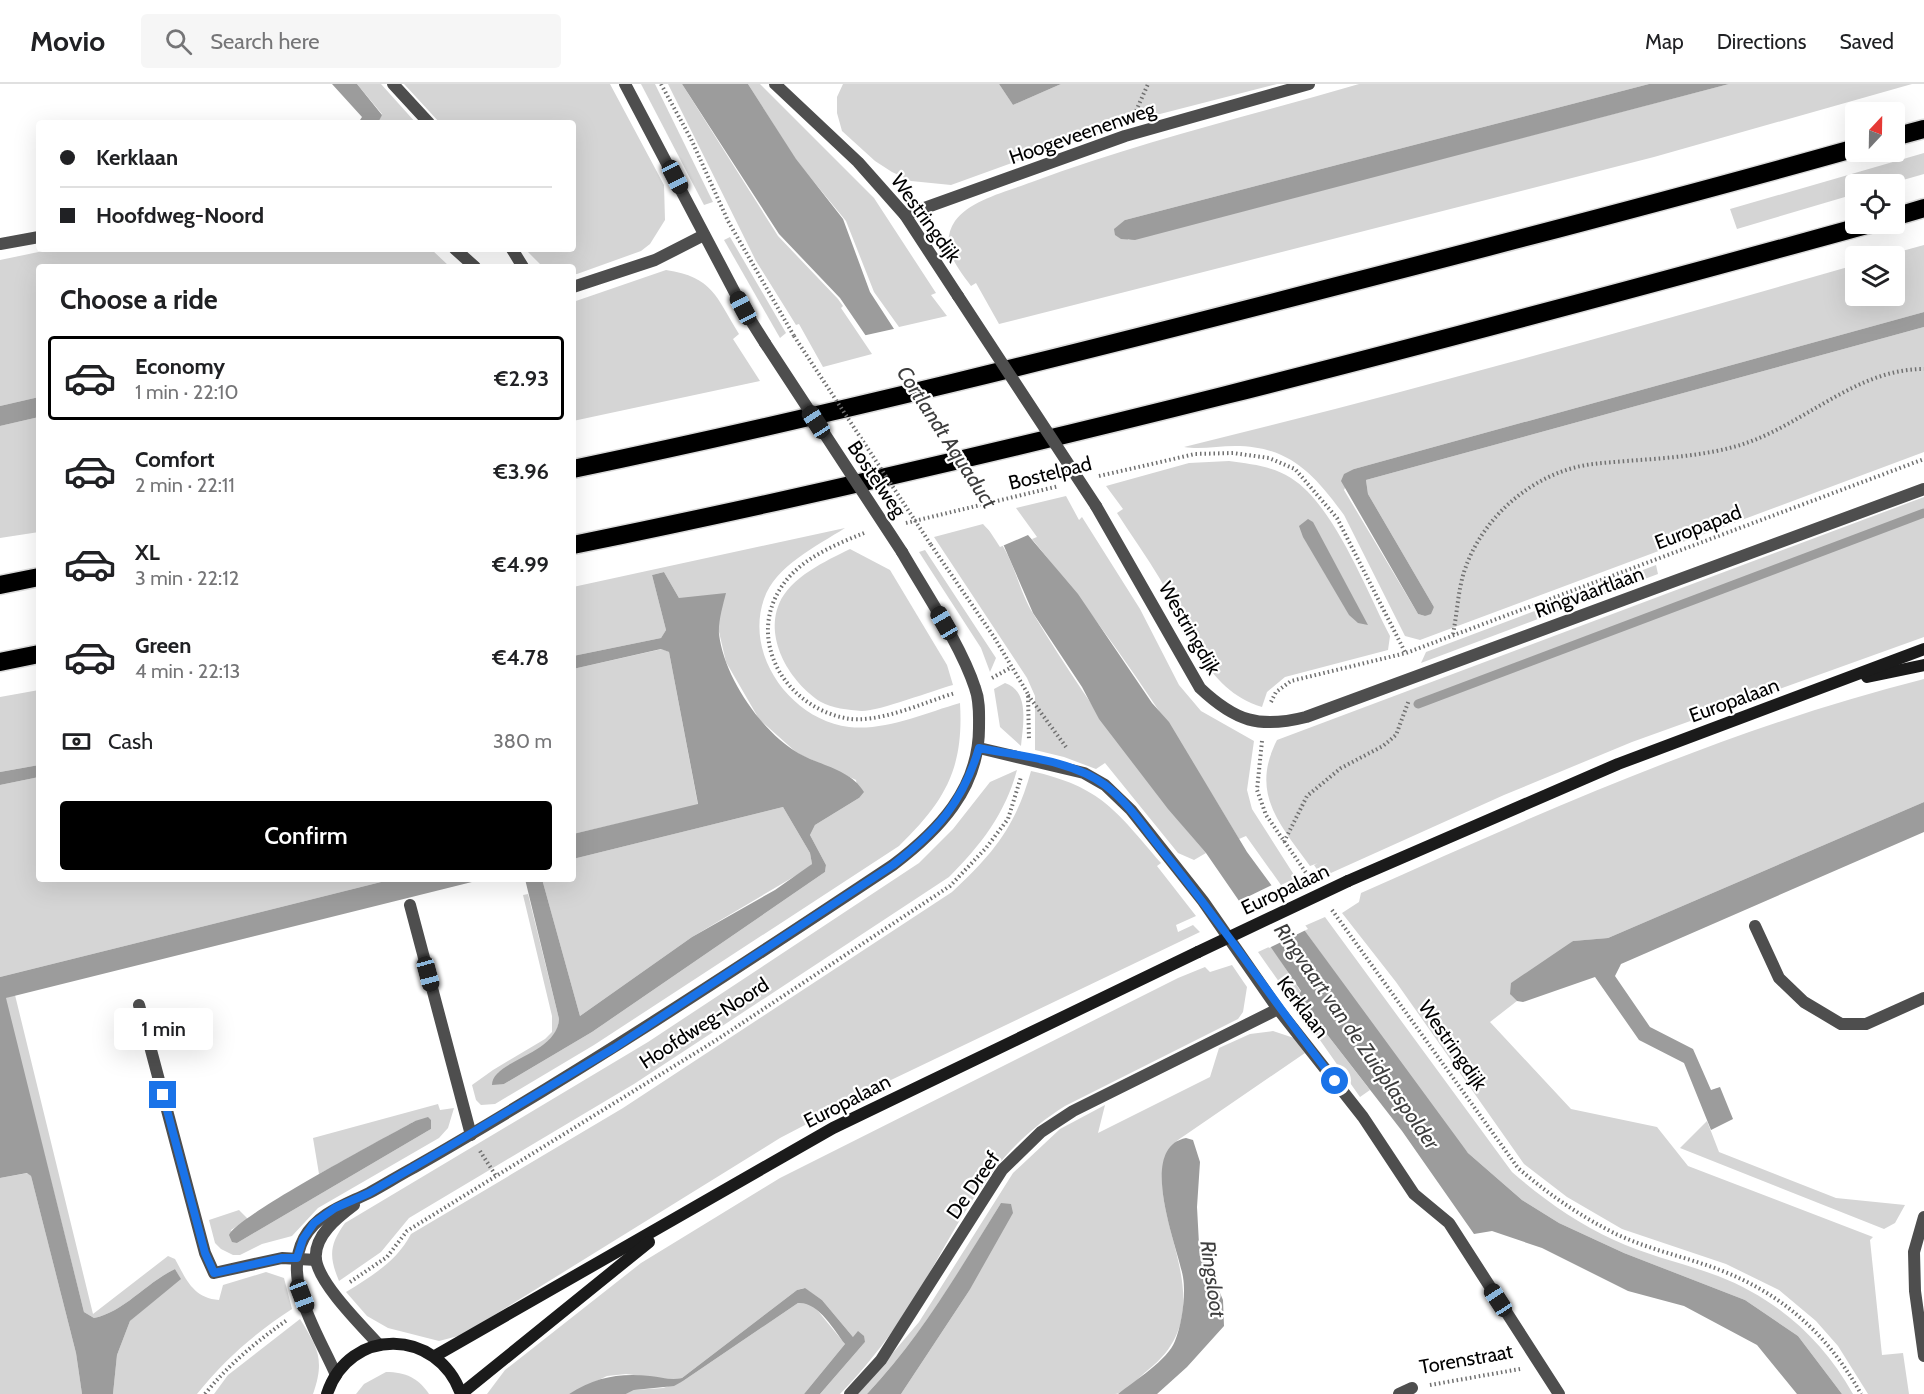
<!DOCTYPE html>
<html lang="en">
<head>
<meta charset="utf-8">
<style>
  :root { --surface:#fff; --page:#f6f6f6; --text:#202124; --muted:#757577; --line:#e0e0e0; --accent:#000 }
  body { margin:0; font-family:Cabin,sans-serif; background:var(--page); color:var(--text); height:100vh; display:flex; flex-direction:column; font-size:22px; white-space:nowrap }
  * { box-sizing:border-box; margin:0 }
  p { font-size:20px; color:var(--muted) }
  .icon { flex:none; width:33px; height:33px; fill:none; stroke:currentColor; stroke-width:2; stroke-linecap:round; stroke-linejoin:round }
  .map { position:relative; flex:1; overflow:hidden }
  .side { position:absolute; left:36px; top:180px; width:540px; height:618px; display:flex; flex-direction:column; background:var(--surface); border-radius:6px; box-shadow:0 6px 24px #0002 }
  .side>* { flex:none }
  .top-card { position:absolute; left:36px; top:36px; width:540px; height:132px; border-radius:6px; box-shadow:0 6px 24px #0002; display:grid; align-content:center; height:132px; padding:0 24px; background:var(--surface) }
  .needle { width:39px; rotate:22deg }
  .buttons { position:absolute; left:1845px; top:18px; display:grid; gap:12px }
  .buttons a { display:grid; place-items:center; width:60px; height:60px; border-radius:6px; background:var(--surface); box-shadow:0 6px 24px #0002; font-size:30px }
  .end { position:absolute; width:27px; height:27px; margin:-14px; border:8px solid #1a73e8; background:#fff; box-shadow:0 0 0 3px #fff }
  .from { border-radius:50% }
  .bubble { position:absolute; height:42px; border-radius:6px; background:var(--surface); box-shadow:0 6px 24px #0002; font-size:20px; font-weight:600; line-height:42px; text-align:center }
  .car { position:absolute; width:18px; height:36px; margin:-18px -9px; border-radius:8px; box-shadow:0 0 4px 2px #0007; background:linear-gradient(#222 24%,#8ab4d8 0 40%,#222 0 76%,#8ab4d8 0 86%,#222 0) }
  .top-card b { display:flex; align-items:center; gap:21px; height:57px; font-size:22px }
  .top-card b+b { border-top:2px solid var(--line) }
  .top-card i { width:15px; height:15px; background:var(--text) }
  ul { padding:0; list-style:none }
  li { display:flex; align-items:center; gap:18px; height:84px; margin:0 12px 9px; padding:0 12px; border:3px solid transparent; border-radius:6px }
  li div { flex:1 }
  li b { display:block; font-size:22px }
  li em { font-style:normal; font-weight:600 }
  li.active { border-color:var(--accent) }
  li>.icon { width:54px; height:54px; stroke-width:1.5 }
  h2 { padding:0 24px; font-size:27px; line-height:72px }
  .pay { display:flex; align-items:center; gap:15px; height:66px; padding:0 24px; font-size:22px }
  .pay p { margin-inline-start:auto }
  .button { display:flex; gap:12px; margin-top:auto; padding:12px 24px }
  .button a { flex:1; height:69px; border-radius:6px; background:var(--accent); color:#fff; font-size:24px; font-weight:600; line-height:69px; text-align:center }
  header { display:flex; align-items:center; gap:36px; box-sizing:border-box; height:84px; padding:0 30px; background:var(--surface); border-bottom:2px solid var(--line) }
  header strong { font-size:28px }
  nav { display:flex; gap:33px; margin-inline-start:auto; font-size:21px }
  .search { width:420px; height:54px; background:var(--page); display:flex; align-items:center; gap:15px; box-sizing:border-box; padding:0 21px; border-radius:6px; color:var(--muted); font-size:22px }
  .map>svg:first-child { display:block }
  .green { fill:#d5d5d5 }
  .water { fill:#9c9c9c }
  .pier { fill:#fff }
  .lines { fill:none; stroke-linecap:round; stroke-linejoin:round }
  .stream { stroke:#9c9c9c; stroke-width:9 }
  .motorway-casing { stroke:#dbdbdb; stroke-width:21 }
  .path { stroke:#707070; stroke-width:4; stroke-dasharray:1.5 3; stroke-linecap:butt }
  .minor { stroke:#4e4e4e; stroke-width:12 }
  .tertiary { stroke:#4e4e4e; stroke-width:12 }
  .secondary { stroke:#1b1b1b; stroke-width:12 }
  .motorway { stroke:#000; stroke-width:18 }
  .path-bridge { stroke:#707070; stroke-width:4; stroke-dasharray:1.5 3; stroke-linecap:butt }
  .minor-bridge { stroke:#4e4e4e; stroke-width:12 }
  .tertiary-bridge { stroke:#4e4e4e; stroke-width:12 }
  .secondary-bridge { stroke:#1b1b1b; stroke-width:12 }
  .route { stroke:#1a73e8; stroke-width:8 }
  .labels { text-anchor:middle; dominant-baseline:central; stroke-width:4.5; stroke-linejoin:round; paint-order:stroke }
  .street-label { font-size:20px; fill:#000; stroke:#fff }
  .water-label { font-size:21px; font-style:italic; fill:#3d3d3d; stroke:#fff }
</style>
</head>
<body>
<header>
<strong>Movio</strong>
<div class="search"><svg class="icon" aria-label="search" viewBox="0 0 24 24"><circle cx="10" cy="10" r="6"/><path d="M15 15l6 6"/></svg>Search here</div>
<nav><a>Map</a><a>Directions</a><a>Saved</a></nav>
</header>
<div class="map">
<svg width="1924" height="1310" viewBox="0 0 1924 1310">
  <rect width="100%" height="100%" fill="#fff"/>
  <g class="green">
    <path d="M357 0H381L416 39H378L382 30Z"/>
    <path d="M404 0H610L664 101 665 136 650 160 641 167 577 190H573V183H543L525 165H573V39H440Z"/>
    <path d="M641 0H655L713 118 704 121Z"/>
    <path d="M668 0H682L778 152 838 215 843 222 841 224 872 270 823 283 799 240 796 241 756 177Z"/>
    <path d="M748 0H760L874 114 936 209 931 211 947 232 899 243 874 208 846 137 796 76Z"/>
    <path d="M843 0H999L1013 21 1061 0H1277L1117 41 951 101 911 97 892 88 875 77 842 47 837 29V13Z"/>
    <path d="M1359 0H1649L1125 136 1128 156 1729 0H1912L1654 73 999 240 976 199 971 202C956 182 939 161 955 137 970 116 1008 107 1032 98 1139 58 1250 32 1359 0Z"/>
    <path d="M1924 69V90L1889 100H1856L1855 110 1737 145 1730 125Z"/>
    <path d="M730 153 786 249 780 254 724 156Z"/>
    <path d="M1924 161V228L1354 385 1344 406 1418 530 1425 532 1434 523 1368 410 1366 396 1924 243V368L1420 556 1405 552 1344 431C1314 390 1289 362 1235 362 1218 362 1200 366 1184 363 1409 308 1633 245 1855 181L1856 212H1894V172H1884Z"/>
    <path d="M53 165H431L450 183H39V313L0 322V176Z"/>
    <path d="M666 186C713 193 716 213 739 250L733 255 760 297 573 337V218Z"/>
    <path d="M39 333V448L0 454V342Z"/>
    <path d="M1229 377C1251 380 1272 382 1291 394 1334 421 1366 506 1390 552L1388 566 1285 593 1267 608 1262 623C1205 606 1187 542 1160 495 1147 473 1131 451 1117 429L1123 425 1106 402 1189 379Z"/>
    <path d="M1066 412 1079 436 1082 433 1140 525 1179 601 1201 627 1254 657 1247 706 1252 725 1296 794 1281 801 1246 752 1239 755C1176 649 1111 550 1032 455L1037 453 1016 424Z"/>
    <path d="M1924 413V553L1632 658 1504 711 1322 793 1314 781 1318 779 1310 782C1279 739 1250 709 1277 656Z"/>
    <path d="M983 440C990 448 999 455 1004 464 1016 485 1021 511 1034 531 1085 615 1142 695 1206 769L1194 776 1178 769 1105 679 1096 685 1064 673 1035 666V612L1027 594 934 453Z"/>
    <path d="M845 444C817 462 775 482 764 515 744 572 792 636 849 643 886 647 925 629 960 619 964 685 945 717 899 762L594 961 495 1020 481 1021 476 1016 472 1001 493 986 545 955 552 948V932L523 811 528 810 559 935C558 963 519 977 498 989L504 1000 592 948 825 788 826 781 810 751 815 741 859 714 856 696 797 669 759 635 726 578 719 548 679 514 664 488 652 491 666 546 661 554 573 572V503Z"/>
    <path d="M850 465 890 486 947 581 953 601C934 606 877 628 861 627 849 626 831 624 821 618 791 599 764 556 779 520 790 493 826 477 850 465Z"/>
    <path d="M925 466 996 574 990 588 981 564 919 468Z"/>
    <path d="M1656 481 1658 490 1421 579 1426 568Z"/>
    <path d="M662 565 669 568 698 721 573 750V585Z"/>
    <path d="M1924 595V718L1608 854 1573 857 1511 911 1517 917 1490 938 1571 1025 1657 1043 1688 1082 1873 1153 1870 1156 1882 1271 1903 1269 1909 1310H1868L1838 1262 1816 1237 1779 1206 1726 1180 1622 1145 1567 1113 1524 1080 1396 898 1342 829 1359 818 1361 809C1545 727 1729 644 1924 595Z"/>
    <path d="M1005 599C1030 607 1023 641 1021 662L1000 643 994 605Z"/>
    <path d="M39 606V681L0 688V613Z"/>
    <path d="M1017 686C1005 730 981 761 949 793L634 1000 409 1134 381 1168 339 1197C329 1173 329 1161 345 1139L648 958 919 779 953 745 990 698Z"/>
    <path d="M1031 687C1102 703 1116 727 1161 779L1157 782 1196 832 1176 841 1178 848 1193 841 1200 848 891 996 780 1054 462 1251 439 1257 388 1244 367 1232 346 1208C372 1192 397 1177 411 1150L623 1024 952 808C993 770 1016 742 1031 687Z"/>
    <path d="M39 693V795H393L0 893V701Z"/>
    <path d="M783 723 810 769 812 780 807 785 692 853 580 932 542 795H573V775Z"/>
    <path d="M1325 833 1512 1088C1543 1115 1577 1139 1614 1156 1648 1172 1684 1179 1718 1192 1777 1215 1822 1255 1853 1310H1842L1798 1252 1745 1216 1624 1169 1559 1139 1522 1116 1468 1069 1449 1046 1302 843Z"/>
    <path d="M1271 862 1301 908 1298 913 1370 1006 1360 1013 1258 868Z"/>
    <path d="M1232 881 1247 903 1243 928 1238 935 1065 1022C980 1075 956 1152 903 1232 884 1260 863 1286 840 1310H820L865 1258 853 1253 822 1216 804 1204 797 1206 682 1294 674 1296 626 1290 607 1292 569 1310H487L505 1286 641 1179 780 1094 1178 894 1205 883 1210 888Z"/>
    <path d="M15 911 93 1230 168 1172 175 1175C186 1195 193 1214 219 1216L223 1201 266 1188 284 1194 292 1225C254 1250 226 1274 197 1310H113L117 1271 130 1237 180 1194 175 1185C147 1198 124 1228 94 1234L84 1228 5 914Z"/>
    <path d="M1273 947 1294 954 1305 969 1178 1056C1123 1112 1237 1217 1148 1286 1139 1293 1126 1309 1115 1310 1093 1310 1069 1310 1047 1310 998 1310 950 1310 901 1310L969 1207 1001 1119C961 1185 921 1253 867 1310H858L919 1238 1013 1089 1060 1045 1105 1021 1098 1049 1210 993 1219 964 1250 950Z"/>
    <path d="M438 1020 440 1026 454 1024 448 1044 439 1054 318 1124 292 1152 262 1160 240 1171H233L221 1165 215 1159 209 1136 239 1126 248 1135 231 1146 237 1159 431 1045V1037H415L319 1090 313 1054Z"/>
    <path d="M1707 1037 1719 1068 1836 1114 1905 1121 1895 1139 1884 1145 1680 1064Z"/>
    <path d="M28 1089 31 1092 76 1269 82 1310H0V1094Z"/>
    <path d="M803 1218 813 1221 845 1260 804 1310H626L634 1306 663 1304 683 1297 798 1219Z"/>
    <path d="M300 1235C318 1264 325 1276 313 1310H214L228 1291Z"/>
    <path d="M386 1288C406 1288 418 1294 429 1310H356L364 1300Z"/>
  </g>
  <g class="water">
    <path d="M332 0H357L382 31 378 39H358L362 33Z"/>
    <path d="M682 0H748L796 75 843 135 870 208 1028 451 1078 510 1152 619 1169 638 1247 768 1468 1069 1522 1116 1559 1139 1624 1169 1745 1216 1798 1252 1842 1310H1797L1757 1261 1684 1222 1628 1207 1542 1164 1492 1147 1474 1150 1402 1047 1298 913 1301 907 1206 769 1168 725 1099 635 1082 603 1033 529 1004 462 866 252 840 214 779 150Z"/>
    <path d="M999 0H1061L1013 21Z"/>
    <path d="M1649 0H1729L1135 156 1121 155 1115 151 1114 145 1125 136Z"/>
    <path d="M1924 228V243L1366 396 1368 410 1434 523 1431 530 1425 532 1418 530 1341 397 1344 390 1354 385Z"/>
    <path d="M39 313V333L0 342V322Z"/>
    <path d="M1308 435 1313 438 1368 541 1358 539 1349 531 1303 453 1299 442Z"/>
    <path d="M664 488 679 514 726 509C723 521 718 538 719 550 724 593 761 647 798 669 821 682 850 685 864 708L859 714 815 741 810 751 826 781 825 788 592 948 504 1000 492 1001C492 976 557 971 559 935L525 795H542L580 932 692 853 775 806 812 780 810 769 783 723 573 775V750L698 720 669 568 661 565 573 585V572L661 554 666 546 652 491Z"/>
    <path d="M39 681V693L0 701V688Z"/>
    <path d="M1924 718V748L1621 880 1615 892 1650 943 1693 965 1711 1006 1720 1003 1733 1035 1711 1046 1684 979 1639 956 1595 893 1523 918 1517 917 1510 910 1511 899 1573 857 1608 854Z"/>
    <path d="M393 795H484L6 914 84 1228 94 1234C124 1228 147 1198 175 1185L181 1195 130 1237 117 1271 113 1310H82L76 1269 31 1092 27 1089 0 1094V893Z"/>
    <path d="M428 1033 431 1036V1045L237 1159 232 1158 229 1151C237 1132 388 1052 415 1037Z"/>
    <path d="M1186 1054 1193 1056 1200 1078 1197 1123 1199 1160 1223 1216 1224 1242 1187 1283 1157 1310H1118C1134 1297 1168 1276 1175 1257 1182 1240 1186 1211 1183 1193 1178 1163 1136 1064 1186 1054Z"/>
    <path d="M1001 1119 1011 1120 1013 1129 969 1207 901 1310H867C921 1253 960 1185 1001 1119Z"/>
    <path d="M805 1204 822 1216 853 1253 858 1247 864 1252 865 1258 820 1310H804L845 1260C834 1246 818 1217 798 1219L683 1297 674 1302 634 1306 626 1310H569C596 1293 619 1289 650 1292 661 1293 671 1297 682 1294L797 1206Z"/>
  </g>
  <g class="pier">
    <path d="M898 244 1031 449 1028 451 1000 463 862 252Z"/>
    <path d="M1274 800 1308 845 1269 864 1237 818Z"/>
  </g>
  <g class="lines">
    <path class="stream" d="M1418 620 1924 429"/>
    <defs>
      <g id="motorway">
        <path d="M1894 53 1924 45"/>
        <path d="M1894 133 1924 124"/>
        <path d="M573 385C827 332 1078 269 1329 204 1505 159 1681 113 1856 64"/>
        <path d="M573 461C1010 372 1441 258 1870 140"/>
        <path d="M0 501 39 493"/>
        <path d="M0 578 39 570"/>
      </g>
    </defs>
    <use href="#motorway" class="motorway-casing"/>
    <g class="path">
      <path d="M661 0 691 55 728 137 794 252"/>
      <path d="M1136 27 1148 0"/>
      <path d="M1099 392 1195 370 1233 369 1269 374 1295 385 1337 434 1406 570"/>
      <path d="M906 439 1059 402"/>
      <path d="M864 449C839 459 808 472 790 492 741 546 780 621 845 634 876 641 925 618 955 609"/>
      <path d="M931 461 994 553 1028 610 1029 657"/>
      <path d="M1453 550C1457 530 1458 507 1464 488 1482 432 1535 387 1593 380 1637 375 1690 375 1733 363 1800 346 1852 285 1924 285"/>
      <path d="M992 594 1010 584"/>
      <path d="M1028 611 1066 663"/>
      <path d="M1271 618 1276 608 1291 597 1406 569 1924 375"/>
      <path d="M1262 657 1257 706 1266 731 1309 793"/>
      <path d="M1284 758 1307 712 1341 684 1383 662 1396 651 1409 616"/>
      <path d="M1332 826 1518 1084C1548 1110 1580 1132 1616 1150 1650 1166 1686 1173 1720 1186 1783 1210 1829 1252 1861 1310"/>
      <path d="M480 1067 496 1092"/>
      <path d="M350 1198 387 1173 407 1147 718 955 950 802 986 764 1008 735 1021 693"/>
      <path d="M1430 1301 1520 1285"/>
      <path d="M205 1310C229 1280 256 1258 287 1236"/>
    </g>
    <g class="minor">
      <path d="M393 0 429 39"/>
      <path d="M775 0 858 78 905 131 958 212"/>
      <path d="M905 131 1125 52 1309 0"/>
      <path d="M0 160 39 153"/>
      <path d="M455 165 475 183"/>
      <path d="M512 165 523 183"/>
      <path d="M573 203 655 176 704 151"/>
      <path d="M1096 422 1200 604C1235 637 1259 645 1306 633L1924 405"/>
      <path d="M979 664 1084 689 1105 701 1131 726 1203 817 1278 925 1363 1033 1414 1110 1449 1139 1559 1310"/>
      <path d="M410 821 471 1051"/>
      <path d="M1755 842 1779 894 1804 918 1841 940H1866L1924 914"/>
      <path d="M139 921 205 1169 214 1189 282 1174 316 1176"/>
      <path d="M1924 1133 1914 1168 1915 1207 1924 1272"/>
      <path d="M850 1310 881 1276 1002 1086 1041 1048 1073 1027 1278 925"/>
      <path d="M1399 1310 1412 1304"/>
    </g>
    <g class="tertiary">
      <path d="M625 0 743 224 765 259"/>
      <path d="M354 1121C338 1133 313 1152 316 1176 320 1201 362 1242 379 1261"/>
      <path d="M336 1291C319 1251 281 1197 304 1154 318 1129 345 1121 369 1109 384 1101 398 1092 413 1084 577 990 735 886 893 781 938 747 979 705 979 644 979 631 980 617 975 604 961 561 925 508 902 468"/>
    </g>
    <g class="secondary">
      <path d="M1867 593 1924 581"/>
      <path d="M1348 797 1618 680 1924 565"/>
      <path d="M435 1272 833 1044 1198 868"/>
      <path d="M327 1310C349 1242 438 1244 461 1310"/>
      <path d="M461 1310 649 1158"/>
    </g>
    <use href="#motorway" class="motorway"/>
    <path class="path-bridge" d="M794 252 931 461"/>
    <path class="minor-bridge" d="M958 212 1096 422"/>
    <path class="tertiary-bridge" d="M765 259 902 468"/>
    <path class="secondary-bridge" d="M1198 868 1348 797"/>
  </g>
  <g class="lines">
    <path class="route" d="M163 1011 205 1169 214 1189 282 1174H297L303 1155 314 1139 335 1124 369 1109 450 1062 614 964 893 781C937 747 963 718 979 664 1019 672 1072 676 1105 701 1129 719 1146 747 1165 770 1225 843 1276 922 1335 997"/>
  </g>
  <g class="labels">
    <g class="street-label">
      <text transform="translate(1082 49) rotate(-19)">Hoogeveenenweg</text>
      <text transform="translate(926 134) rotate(54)">Westringdijk</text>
      <text transform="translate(1050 389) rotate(-14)">Bostelpad</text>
      <text transform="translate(877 395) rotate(56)">Bostelweg</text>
      <text transform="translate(1698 443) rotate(-21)">Europapad</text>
      <text transform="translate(1589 508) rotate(-20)">Ringvaartlaan</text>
      <text transform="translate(1190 544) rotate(60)">Westringdijk</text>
      <text transform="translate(1734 616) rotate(-20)">Europalaan</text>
      <text transform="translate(1285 805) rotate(-25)">Europalaan</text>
      <text transform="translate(1303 923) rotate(53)">Kerklaan</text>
      <text transform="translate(704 939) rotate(-33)">Hoofdweg-Noord</text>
      <text transform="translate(1453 961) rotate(55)">Westringdijk</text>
      <text transform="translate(847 1017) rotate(-27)">Europalaan</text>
      <text transform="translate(973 1101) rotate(-55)">De Dreef</text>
      <text transform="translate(1466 1275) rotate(-10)">Torenstraat</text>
    </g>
    <g class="water-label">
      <text transform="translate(947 353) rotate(57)">Cortlandt Aquaduct</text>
      <text transform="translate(1357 952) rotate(55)">Ringvaart van de Zuidplaspolder</text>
      <text transform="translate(1213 1195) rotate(82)">Ringsloot</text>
    </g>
  </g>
</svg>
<div class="buttons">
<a><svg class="needle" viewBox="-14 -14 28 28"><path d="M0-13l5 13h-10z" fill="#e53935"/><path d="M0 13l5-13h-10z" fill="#757577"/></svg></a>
<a><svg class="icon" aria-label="locate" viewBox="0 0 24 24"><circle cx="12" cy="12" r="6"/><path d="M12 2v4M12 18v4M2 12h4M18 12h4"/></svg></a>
<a><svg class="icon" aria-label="layers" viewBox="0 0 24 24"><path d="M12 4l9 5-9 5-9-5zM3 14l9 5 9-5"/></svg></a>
</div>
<i class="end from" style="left:1335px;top:997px"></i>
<i class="end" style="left:163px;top:1011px"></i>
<div class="bubble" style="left:114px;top:924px;width:99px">1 min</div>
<i class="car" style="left:675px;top:93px;rotate:153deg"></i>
<i class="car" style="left:743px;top:224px;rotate:332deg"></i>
<i class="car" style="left:816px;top:338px;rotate:327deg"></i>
<i class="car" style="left:944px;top:539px;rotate:330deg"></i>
<i class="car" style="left:428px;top:890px;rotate:165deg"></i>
<i class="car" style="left:302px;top:1212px;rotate:159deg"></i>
<i class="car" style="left:1498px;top:1216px;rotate:327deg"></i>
<div class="top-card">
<b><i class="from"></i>Kerklaan</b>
<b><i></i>Hoofdweg-Noord</b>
</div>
<section class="side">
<h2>Choose a ride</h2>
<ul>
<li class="active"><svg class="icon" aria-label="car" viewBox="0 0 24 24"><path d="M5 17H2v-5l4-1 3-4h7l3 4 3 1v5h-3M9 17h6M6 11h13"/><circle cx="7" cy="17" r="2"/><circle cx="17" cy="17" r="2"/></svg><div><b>Economy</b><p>1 min · 22:10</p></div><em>€2.93</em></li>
<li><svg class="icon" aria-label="car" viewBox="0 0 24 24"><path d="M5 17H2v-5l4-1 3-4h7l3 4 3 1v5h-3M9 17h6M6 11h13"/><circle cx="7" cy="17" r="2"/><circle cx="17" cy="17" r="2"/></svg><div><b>Comfort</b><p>2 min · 22:11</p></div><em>€3.96</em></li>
<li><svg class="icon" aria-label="car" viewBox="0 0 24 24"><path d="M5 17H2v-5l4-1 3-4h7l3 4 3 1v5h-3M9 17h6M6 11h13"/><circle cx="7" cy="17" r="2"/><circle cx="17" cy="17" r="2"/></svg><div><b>XL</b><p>3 min · 22:12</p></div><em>€4.99</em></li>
<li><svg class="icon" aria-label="car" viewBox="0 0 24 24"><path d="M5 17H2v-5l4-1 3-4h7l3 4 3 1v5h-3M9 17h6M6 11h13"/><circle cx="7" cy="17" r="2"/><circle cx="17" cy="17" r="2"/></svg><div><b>Green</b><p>4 min · 22:13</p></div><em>€4.78</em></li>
</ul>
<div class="pay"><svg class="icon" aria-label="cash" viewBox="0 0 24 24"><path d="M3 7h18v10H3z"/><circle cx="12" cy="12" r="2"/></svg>Cash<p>380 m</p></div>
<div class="button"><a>Confirm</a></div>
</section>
</div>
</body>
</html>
